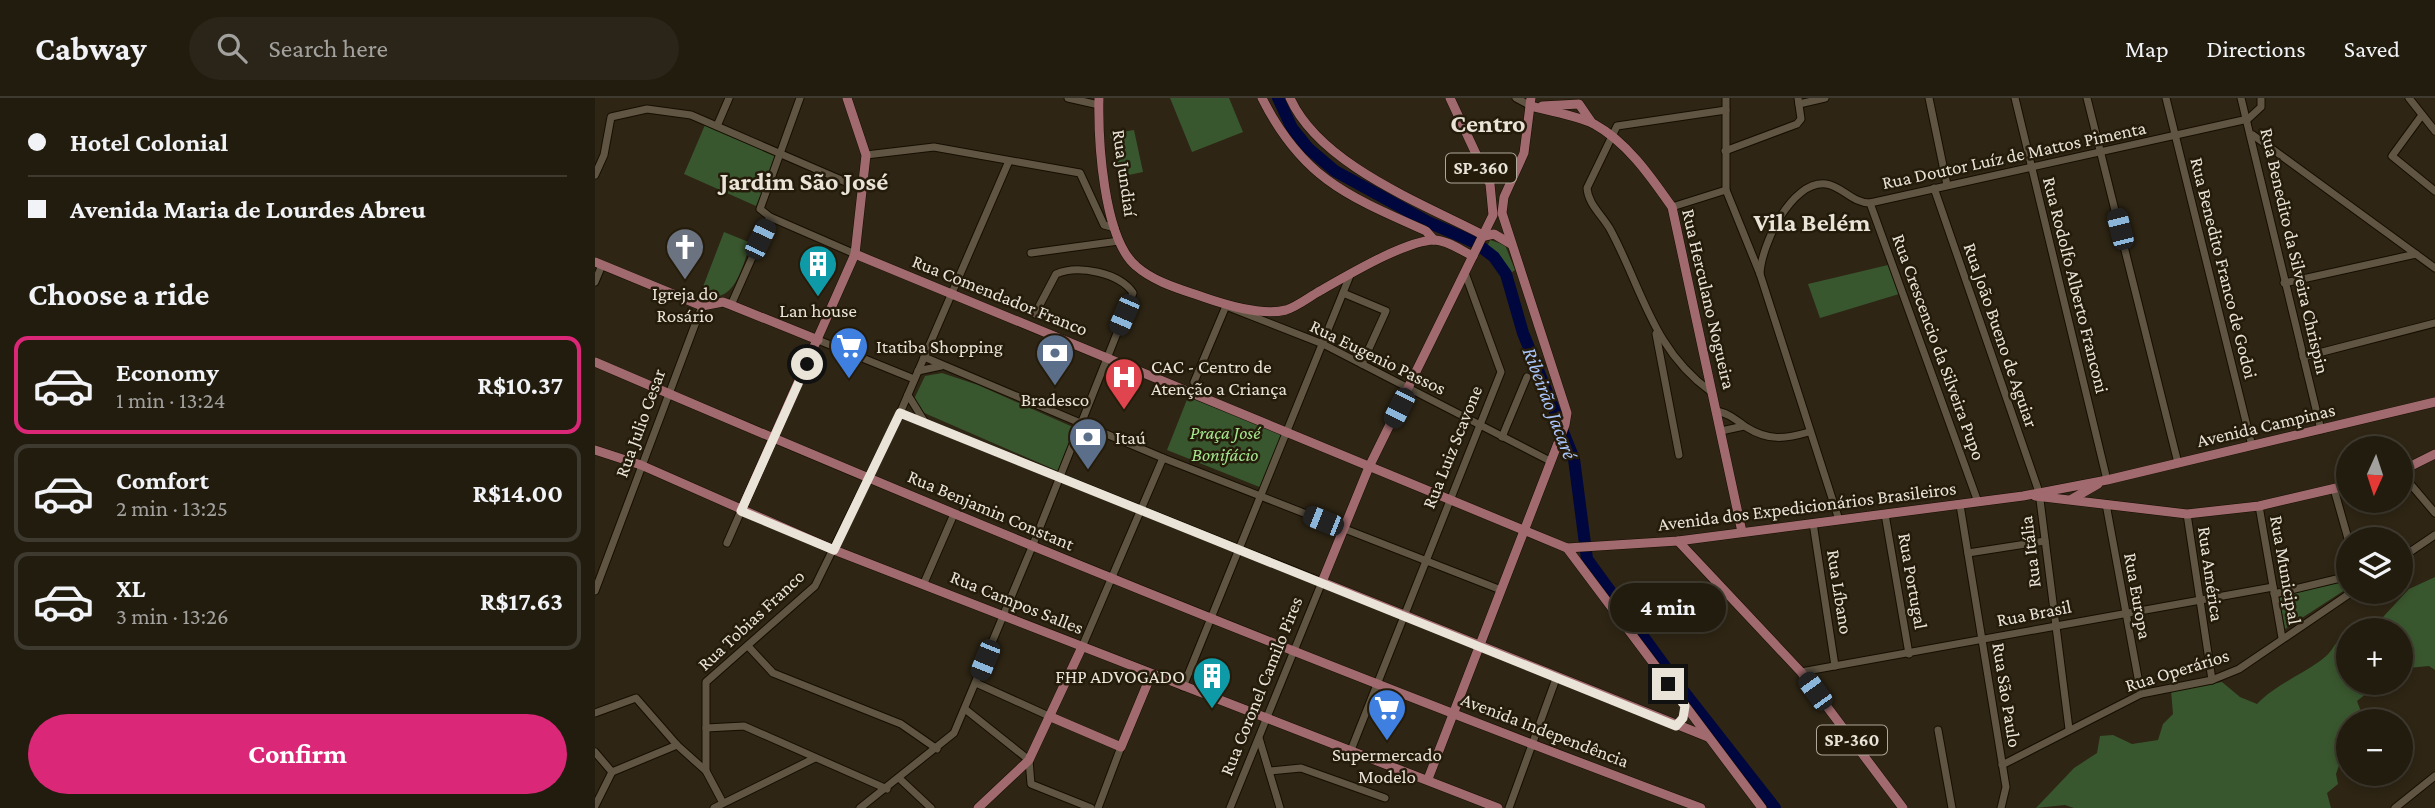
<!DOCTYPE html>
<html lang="en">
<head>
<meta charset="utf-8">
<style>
  :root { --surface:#221c0f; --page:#2a2518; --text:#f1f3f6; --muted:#a2a19e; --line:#3f3a2f; --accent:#db2777 }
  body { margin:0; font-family:"Crimson Pro",serif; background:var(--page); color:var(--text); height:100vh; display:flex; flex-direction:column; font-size:26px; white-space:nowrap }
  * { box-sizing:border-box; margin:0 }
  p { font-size:23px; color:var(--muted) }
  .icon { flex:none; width:38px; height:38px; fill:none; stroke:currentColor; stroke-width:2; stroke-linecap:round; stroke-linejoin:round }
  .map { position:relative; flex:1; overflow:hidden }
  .details { display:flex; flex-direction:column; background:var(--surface); width:595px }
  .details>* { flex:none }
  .guide { display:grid; align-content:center; height:154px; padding:0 28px; background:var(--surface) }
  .needle { width:46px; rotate:183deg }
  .controls { position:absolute; left:1741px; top:338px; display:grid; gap:14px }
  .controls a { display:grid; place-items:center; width:77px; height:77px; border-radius:50%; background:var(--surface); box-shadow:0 4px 10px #0003,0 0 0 2px var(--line); font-size:35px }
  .end { position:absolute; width:32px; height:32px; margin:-16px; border:9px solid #e9e3d8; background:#111; box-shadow:0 0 0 4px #111 }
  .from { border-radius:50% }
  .bubble { position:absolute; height:49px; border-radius:24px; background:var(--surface); box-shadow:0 4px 10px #0003,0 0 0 2px var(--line); font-size:23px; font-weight:700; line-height:49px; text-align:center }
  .car { position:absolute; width:21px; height:42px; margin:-21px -10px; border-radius:9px; box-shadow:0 0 5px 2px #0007; background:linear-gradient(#222 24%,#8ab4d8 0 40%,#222 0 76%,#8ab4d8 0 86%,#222 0) }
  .guide b { display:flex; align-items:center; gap:24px; height:66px; font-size:26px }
  .guide b+b { border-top:2px solid var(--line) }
  .guide i { width:18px; height:18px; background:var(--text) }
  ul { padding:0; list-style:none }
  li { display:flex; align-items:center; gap:21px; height:98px; margin:0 14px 10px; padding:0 14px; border:4px solid var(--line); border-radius:14px }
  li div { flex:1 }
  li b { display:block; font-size:26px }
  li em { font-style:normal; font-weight:700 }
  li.active { border-color:var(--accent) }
  li>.icon { width:63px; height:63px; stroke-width:1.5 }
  h2 { padding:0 28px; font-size:32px; line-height:84px }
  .cta { display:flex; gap:14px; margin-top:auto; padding:14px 28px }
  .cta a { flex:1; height:80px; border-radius:42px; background:var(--accent); color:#fff; font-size:28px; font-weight:700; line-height:80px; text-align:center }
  header { display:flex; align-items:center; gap:42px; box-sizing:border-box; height:98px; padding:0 35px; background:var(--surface); border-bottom:2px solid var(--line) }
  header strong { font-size:33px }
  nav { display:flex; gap:38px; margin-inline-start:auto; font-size:24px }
  .search { width:490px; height:63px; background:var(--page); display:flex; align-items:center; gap:18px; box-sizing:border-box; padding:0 24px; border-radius:38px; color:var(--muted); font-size:26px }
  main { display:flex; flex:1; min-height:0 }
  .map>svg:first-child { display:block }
  .green { fill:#39572e }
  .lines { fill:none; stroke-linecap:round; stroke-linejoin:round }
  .river { stroke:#00063e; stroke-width:12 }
  .minor-casing { stroke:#160e01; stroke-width:9 }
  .major-casing { stroke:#160e01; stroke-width:10 }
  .minor { stroke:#605543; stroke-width:7 }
  .major { stroke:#a16a6e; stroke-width:9 }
  .route { stroke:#e9e3d8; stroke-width:9 }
  .labels { text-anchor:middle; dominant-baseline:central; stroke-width:5; stroke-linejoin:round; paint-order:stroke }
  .shield { fill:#241b0a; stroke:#aea79a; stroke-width:2 }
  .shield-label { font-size:18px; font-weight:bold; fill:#e9e3d8 }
  .street-label { font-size:19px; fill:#e9e3d8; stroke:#241b0a }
  .poi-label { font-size:19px; fill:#e9e3d8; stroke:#241b0a }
  .park-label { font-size:19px; font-style:italic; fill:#a5e78e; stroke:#241b0a }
  .water-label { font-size:21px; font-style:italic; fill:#a9c5fa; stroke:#241b0a }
  .district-label { font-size:26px; font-weight:bold; fill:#e9e3d8; stroke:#241b0a }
</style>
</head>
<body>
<header>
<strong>Cabway</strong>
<div class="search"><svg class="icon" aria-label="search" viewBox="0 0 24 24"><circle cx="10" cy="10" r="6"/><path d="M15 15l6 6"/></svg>Search here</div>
<nav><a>Map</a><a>Directions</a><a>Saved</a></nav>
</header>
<main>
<section class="details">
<div class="guide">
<b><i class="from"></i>Hotel Colonial</b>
<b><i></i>Avenida Maria de Lourdes Abreu</b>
</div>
<h2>Choose a ride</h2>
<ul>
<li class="active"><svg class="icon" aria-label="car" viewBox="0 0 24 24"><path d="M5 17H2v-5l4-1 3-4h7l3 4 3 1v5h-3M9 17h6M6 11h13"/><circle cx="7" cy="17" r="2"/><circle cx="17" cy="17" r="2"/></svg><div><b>Economy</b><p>1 min · 13:24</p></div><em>R$10.37</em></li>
<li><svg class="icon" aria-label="car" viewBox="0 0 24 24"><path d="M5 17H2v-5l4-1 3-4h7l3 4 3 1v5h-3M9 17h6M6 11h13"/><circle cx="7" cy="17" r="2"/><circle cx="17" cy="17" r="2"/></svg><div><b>Comfort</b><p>2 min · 13:25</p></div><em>R$14.00</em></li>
<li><svg class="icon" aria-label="car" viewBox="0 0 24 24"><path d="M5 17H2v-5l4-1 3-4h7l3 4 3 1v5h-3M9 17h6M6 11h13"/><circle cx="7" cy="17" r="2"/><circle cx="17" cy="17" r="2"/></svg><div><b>XL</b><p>3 min · 13:26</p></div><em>R$17.63</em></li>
</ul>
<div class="cta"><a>Confirm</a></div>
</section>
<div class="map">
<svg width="1840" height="710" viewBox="0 0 1840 710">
  <rect width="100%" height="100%" fill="#2e2514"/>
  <g class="green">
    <path d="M575 0H634L648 34 597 54Z"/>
    <path d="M110 27 182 58 161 108 89 76Z"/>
    <path d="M539 32 548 74 524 79 515 36Z"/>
    <path d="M129 134 156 145C147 168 139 212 106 194Z"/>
    <path d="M895 142 910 147 920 172 916 175 902 157 892 149Z"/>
    <path d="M1293 167 1304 196 1225 220 1213 186Z"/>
    <path d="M347 275 383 287 480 330 463 373 327 314 319 301 330 278Z"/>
    <path d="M593 299 688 337 667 390 572 352Z"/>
    <path d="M1840 479V572L1834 568 1813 570 1806 564V532H1776L1814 491Z"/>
    <path d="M1753 480V490L1690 531 1684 500Z"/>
    <path d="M1753 537 1754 584 1775 585 1777 591 1762 603 1768 619 1766 623H1754L1753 639 1745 649 1748 656 1741 676 1743 686 1732 695 1736 710H1479L1470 707 1441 710 1479 670 1502 655 1505 638 1518 637 1537 646 1563 642 1568 626 1578 616 1576 592 1627 584 1645 599 1662 606C1682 585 1708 577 1730 559 1740 551 1740 541 1753 537Z"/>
  </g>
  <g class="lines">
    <path class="river" d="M683 0 697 30 713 50 740 73 833 124 881 145 899 159 911 176 928 235 979 361 992 461 1082 585 1180 710"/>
    <defs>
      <g id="minor">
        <path d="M205 0 165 111 175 119 260 156"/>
        <path d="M473 0 504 7"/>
        <path d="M921 0 936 8"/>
        <path d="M1131 0V92L1165 176 1244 422"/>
        <path d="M1334 0 1352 87"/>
        <path d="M1420 0 1512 382"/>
        <path d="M1492 0 1583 365"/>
        <path d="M1571 0 1657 348"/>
        <path d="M1646 0 1726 332"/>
        <path d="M1814 0 1840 33"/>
        <path d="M1204 6 1230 0"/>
        <path d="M1827 17 1797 58 1840 93"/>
        <path d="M122 28 134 0"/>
        <path d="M1658 37 1840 170"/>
        <path d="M1130 53 1202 26 1206 21 1203 0"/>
        <path d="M271 57 339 49 485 75 509 127 520 130"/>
        <path d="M0 77 9 57 16 19 52 11 96 17 267 91"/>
        <path d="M1339 90 1444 394 1474 631"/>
        <path d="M1275 105 1383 404"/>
        <path d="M1077 109 1131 92"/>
        <path d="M436 155 524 143"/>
        <path d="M1165 176C1166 148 1196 82 1231 86 1247 88 1257 105 1275 105L1653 21 1666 9V0"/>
        <path d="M0 184 7 167"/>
        <path d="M1689 185 1821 156"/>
        <path d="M748 195 791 213 767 266"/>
        <path d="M136 207 175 119"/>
        <path d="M1061 236 1084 357"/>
        <path d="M223 242 319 281"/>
        <path d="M329 259 568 360 906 492"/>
        <path d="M1708 259 1840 225"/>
        <path d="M323 273 346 268"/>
        <path d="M599 284 631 208 728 246 955 363"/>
        <path d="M1115 293C1057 251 1047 190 1015 131 1007 117 993 106 992 90L1022 28 1131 12"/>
        <path d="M313 297 331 326"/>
        <path d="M1122 313C1135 316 1141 322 1151 329 1173 343 1190 341 1214 334"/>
        <path d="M305 315 727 484 635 710"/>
        <path d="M1126 333 1149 328"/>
        <path d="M907 339 932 279"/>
        <path d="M1806 375 1840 415"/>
        <path d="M1739 391 1754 444"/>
        <path d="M1511 406 1546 596"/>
        <path d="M1365 407 1411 689 1406 710"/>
        <path d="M1664 408 1687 540"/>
        <path d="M1290 416 1314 556"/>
        <path d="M1592 416 1617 582"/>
        <path d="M1218 425 1240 568"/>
        <path d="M132 445 146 413"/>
        <path d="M1373 455 1450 443"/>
        <path d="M1806 460 1840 437"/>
        <path d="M329 485 359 416"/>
        <path d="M0 493 107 208"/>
        <path d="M1679 496 1754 478"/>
        <path d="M153 548 178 575 306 626 342 651"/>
        <path d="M487 549 568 360"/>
        <path d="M1206 574 1678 489"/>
        <path d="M381 585 456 619"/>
        <path d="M588 589 756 175"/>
        <path d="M370 611 434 662 436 686 496 710"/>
        <path d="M0 615 41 600 82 647 111 673"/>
        <path d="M111 630 149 628 292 691"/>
        <path d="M1343 632 1357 710"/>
        <path d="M664 640 685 710"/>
        <path d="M756 652 906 274 870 175"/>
        <path d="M0 654 17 674"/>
        <path d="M1407 667 1546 596 1617 582 1644 571 1757 494"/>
        <path d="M674 673 706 670 790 700"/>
        <path d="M305 681 336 710"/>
        <path d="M128 705 111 673V584L220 488 305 315 414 63"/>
        <path d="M0 708 17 674 82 647"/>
        <path d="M119 710 220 660"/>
        <path d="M265 710 359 635 437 449 538 195C525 175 483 166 461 176L440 216"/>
        <path d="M503 710 526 649"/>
        <path d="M914 710 962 578"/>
        <path d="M1800 710 1840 678"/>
      </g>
      <g id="major">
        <path d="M504 0C503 41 508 140 541 168 559 184 585 191 608 199 631 207 666 218 691 212 701 209 713 200 723 194 750 179 809 143 839 142 852 142 867 153 878 158"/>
        <path d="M667 0C707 80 752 98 831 133L839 142"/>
        <path d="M695 0C725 67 827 105 890 138L899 136 916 146"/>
        <path d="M855 0 895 86 898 117 774 369 727 484 1113 639"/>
        <path d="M936 8C956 14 981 17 999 26 1032 44 1056 79 1077 109L1147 434"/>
        <path d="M947 8 984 6 997 25"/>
        <path d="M260 156 972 450 1083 443 1428 398 1512 382 1840 304"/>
        <path d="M0 164 107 208 128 204 136 207 223 242"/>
        <path d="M0 264C365 421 734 571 1106 710"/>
        <path d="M0 352 46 367 239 452 903 710"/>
        <path d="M1806 373 1840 356"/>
        <path d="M1440 398 1592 416 1664 408 1754 387"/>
        <path d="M1477 401 1503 386"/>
        <path d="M146 413 260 156 271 57 252 0"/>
        <path d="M1083 443 1206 574 1308 710"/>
        <path d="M972 450 1167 710"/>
        <path d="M456 619 526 649 556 577"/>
        <path d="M833 681 970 327 972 315 907 115 909 99 929 55 936 0"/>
        <path d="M383 710 434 662 487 549"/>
      </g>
    </defs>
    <use href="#minor" class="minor-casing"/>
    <use href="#major" class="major-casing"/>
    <use href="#minor" class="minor"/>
    <use href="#major" class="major"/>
  </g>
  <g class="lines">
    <path class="route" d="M212 266 146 413 239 452 305 315 1081 628 1088 620 1090 608 1073 586"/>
  </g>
  <defs>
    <symbol id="church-pin" viewBox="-11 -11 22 30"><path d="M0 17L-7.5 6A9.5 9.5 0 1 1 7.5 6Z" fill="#6b7280" stroke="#241b0a"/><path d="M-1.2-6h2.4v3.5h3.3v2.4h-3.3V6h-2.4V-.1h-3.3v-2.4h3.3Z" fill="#fff"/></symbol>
    <symbol id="building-pin" viewBox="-11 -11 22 30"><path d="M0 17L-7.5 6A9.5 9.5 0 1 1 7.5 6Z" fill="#0f9aa8" stroke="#241b0a"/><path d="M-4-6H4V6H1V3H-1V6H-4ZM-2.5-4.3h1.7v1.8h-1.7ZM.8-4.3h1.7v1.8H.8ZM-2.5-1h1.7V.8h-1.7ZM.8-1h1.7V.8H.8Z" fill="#fff"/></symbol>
    <symbol id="supermarket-pin" viewBox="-11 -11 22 30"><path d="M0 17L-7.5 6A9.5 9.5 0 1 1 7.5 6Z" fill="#3f7fe0" stroke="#241b0a"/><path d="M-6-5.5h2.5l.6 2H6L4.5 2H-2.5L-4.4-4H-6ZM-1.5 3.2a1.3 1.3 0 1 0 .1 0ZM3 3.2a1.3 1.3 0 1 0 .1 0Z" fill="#fff"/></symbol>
    <symbol id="bank-pin" viewBox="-11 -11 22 30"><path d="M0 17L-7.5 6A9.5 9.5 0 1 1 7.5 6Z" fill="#5c6f8a" stroke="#241b0a"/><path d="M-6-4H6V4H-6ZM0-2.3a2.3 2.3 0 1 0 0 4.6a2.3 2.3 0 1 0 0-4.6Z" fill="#fff"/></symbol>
    <symbol id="hospital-pin" viewBox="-11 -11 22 30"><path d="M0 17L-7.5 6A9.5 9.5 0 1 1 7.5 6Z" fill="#e0444e" stroke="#241b0a"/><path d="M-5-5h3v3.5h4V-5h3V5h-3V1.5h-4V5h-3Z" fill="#fff"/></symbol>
  </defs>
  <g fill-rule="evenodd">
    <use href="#church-pin" x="68" y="127" width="44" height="60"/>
    <use href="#building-pin" x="201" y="144" width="44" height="60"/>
    <use href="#supermarket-pin" x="232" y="226" width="44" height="60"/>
    <use href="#bank-pin" x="438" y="233" width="44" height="60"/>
    <use href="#hospital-pin" x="507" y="257" width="44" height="60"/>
    <use href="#bank-pin" x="471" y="317" width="44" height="60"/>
    <use href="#building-pin" x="595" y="556" width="44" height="60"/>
    <use href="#supermarket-pin" x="770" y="588" width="44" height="60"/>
  </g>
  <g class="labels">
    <g class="shield">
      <rect x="851" y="55.5" width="70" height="29" rx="5"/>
      <rect x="1222" y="627.5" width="70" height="29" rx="5"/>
    </g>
    <g class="shield-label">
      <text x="886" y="70">SP-360</text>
      <text x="1257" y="642">SP-360</text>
    </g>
    <g class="street-label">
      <text transform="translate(1419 57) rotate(-12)">Rua Doutor Luíz de Mattos Pimenta</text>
      <text transform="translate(530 75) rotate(82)">Rua Jundiaí</text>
      <text transform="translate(1700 153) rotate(77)">Rua Benedito da Silveira Chrispin</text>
      <text transform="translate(1629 170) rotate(76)">Rua Benedito Franco de Godoi</text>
      <text transform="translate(1481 187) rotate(76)">Rua Rodolfo Alberto Franconi</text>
      <text transform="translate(405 197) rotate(22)">Rua Comendador Franco</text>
      <text transform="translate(1114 201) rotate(77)">Rua Herculano Nogueira</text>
      <text transform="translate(1406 237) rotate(71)">Rua João Bueno de Aguiar</text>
      <text transform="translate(1344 249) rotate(70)">Rua Crescencio da Silveira Pupo</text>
      <text transform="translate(783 259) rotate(26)">Rua Eugenio Passos</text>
      <text transform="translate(45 325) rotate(-70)">Rua Julio Cesar</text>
      <text transform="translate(1671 327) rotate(-13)">Avenida Campinas</text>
      <text transform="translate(857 349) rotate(-68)">Rua Luiz Scavone</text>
      <text transform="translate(1212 408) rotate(-7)">Avenida dos Expedicionários Brasileiros</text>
      <text transform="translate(396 412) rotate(23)">Rua Benjamin Constant</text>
      <text transform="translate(1435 454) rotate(-97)">Rua Itália</text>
      <text transform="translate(1691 472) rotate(80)">Rua Municipal</text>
      <text transform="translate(1616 476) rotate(82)">Rua América</text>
      <text transform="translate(1318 483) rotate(80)">Rua Portugal</text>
      <text transform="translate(1245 494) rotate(81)">Rua Líbano</text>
      <text transform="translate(1543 498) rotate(80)">Rua Europa</text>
      <text transform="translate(422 504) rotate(22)">Rua Campos Salles</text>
      <text transform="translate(1439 515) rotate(-11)">Rua Brasil</text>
      <text transform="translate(156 522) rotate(-43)">Rua Tobias Franco</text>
      <text transform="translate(1582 572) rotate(-17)">Rua Operários</text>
      <text transform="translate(666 588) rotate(-68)">Rua Coronel Camilo Pires</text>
      <text transform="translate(1412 597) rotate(81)">Rua São Paulo</text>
      <text transform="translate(950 632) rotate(21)">Avenida Independência</text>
    </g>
    <g class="poi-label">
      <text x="90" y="195">Igreja do<tspan x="90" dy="22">Rosário</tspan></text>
      <text x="223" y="212">Lan house</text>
      <text x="281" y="248" text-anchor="start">Itatiba Shopping</text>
      <text x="556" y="268" text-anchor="start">CAC - Centro de<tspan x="556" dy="22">Atenção a Criança</tspan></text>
      <text x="460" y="301">Bradesco</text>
      <text x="520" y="339" text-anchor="start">Itaú</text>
      <text x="590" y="578" text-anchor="end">FHP ADVOGADO</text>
      <text x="792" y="656">Supermercado<tspan x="792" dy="22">Modelo</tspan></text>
    </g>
    <g class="park-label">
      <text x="630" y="334">Praça José<tspan x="630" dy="22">Bonifácio</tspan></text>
    </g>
    <g class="water-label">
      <text transform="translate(955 305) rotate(69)">Ribeirão Jacaré</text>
    </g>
    <g class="district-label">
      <text x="893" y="25">Centro</text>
      <text x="209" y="83">Jardim São José</text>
      <text x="1217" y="124">Vila Belém</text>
    </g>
  </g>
</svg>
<div class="controls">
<a><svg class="needle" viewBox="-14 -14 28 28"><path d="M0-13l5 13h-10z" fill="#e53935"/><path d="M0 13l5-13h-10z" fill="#a2a19e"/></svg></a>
<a><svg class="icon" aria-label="layers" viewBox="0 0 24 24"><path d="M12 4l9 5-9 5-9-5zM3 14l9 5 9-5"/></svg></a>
<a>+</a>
<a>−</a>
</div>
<i class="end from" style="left:212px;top:266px"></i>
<i class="end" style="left:1073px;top:586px"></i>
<div class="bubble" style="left:1015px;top:485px;width:116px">4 min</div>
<i class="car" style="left:1525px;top:131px;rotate:346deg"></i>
<i class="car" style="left:165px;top:141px;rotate:25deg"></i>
<i class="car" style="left:529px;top:217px;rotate:203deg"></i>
<i class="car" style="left:804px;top:310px;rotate:207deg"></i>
<i class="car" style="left:728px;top:423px;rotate:292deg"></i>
<i class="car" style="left:390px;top:562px;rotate:202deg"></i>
<i class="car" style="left:1220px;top:593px;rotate:324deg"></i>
</div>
</main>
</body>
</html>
